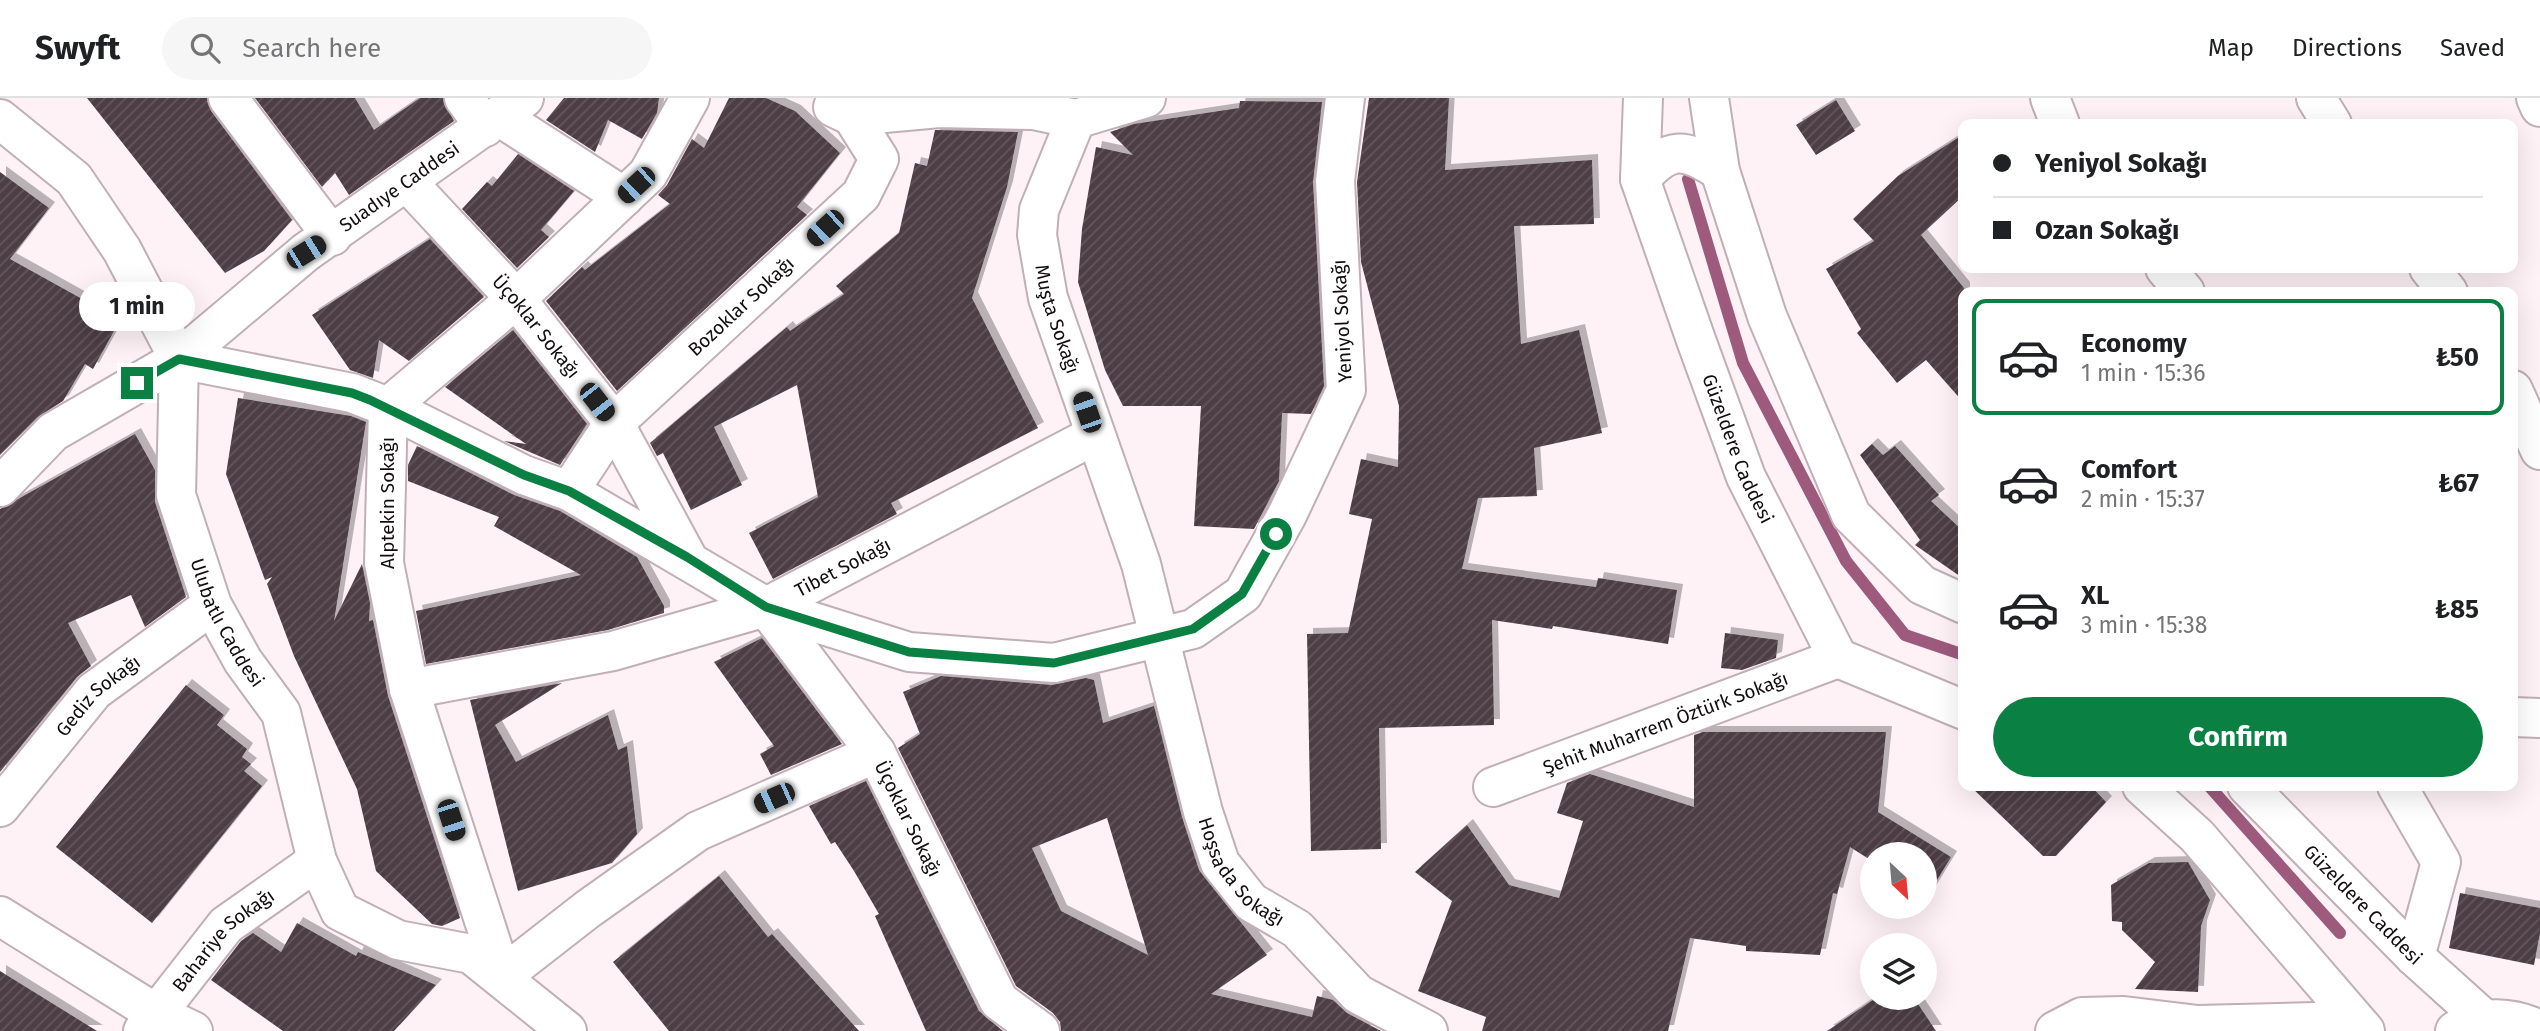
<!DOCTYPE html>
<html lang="en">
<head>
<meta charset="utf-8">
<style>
  :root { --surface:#fff; --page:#f6f6f6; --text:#202124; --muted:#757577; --line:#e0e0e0; --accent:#0b8043 }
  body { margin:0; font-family:"Fira Sans",sans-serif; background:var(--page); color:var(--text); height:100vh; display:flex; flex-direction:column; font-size:26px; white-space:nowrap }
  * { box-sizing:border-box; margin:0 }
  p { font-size:23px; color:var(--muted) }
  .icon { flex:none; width:38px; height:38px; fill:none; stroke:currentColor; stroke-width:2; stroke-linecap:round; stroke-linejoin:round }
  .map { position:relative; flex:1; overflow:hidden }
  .side { position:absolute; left:1958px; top:189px; width:560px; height:504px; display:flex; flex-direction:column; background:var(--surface); border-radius:14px; box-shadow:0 7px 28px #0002 }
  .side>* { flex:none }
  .hud { position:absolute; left:1958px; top:21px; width:560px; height:154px; border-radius:14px; box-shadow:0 7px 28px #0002; display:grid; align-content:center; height:154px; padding:0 35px; background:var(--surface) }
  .needle { width:46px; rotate:154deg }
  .fabs { position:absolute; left:1860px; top:744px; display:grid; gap:14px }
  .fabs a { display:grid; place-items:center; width:77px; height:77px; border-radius:50%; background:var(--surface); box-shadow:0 7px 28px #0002; font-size:35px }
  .end { position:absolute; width:32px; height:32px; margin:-16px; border:9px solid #0b8043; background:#fff; box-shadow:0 0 0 4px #fff }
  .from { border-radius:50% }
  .bubble { position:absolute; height:49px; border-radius:24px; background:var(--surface); box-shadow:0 7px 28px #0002; font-size:23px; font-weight:700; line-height:49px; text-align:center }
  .car { position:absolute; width:21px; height:42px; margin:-21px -10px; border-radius:9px; box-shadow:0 0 5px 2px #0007; background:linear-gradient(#222 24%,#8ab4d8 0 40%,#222 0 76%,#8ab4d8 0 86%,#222 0) }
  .hud b { display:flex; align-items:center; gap:24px; height:66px; font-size:26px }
  .hud b+b { border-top:2px solid var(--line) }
  .hud i { width:18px; height:18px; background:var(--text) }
  ul { padding:12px 0 0; list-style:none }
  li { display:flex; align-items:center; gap:21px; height:116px; margin:0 14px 10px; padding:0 21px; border:4px solid transparent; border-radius:14px }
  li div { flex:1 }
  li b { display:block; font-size:26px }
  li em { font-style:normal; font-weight:700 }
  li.current { border-color:var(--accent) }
  li>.icon { width:63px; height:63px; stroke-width:1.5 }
  .button { display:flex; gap:14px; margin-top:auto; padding:14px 35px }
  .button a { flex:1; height:80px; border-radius:42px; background:var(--accent); color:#fff; font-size:28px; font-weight:700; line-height:80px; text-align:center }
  header { display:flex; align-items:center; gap:42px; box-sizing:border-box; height:98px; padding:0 35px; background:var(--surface); border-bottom:2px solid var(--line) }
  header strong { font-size:33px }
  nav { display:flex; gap:38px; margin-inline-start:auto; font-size:24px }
  .search { width:490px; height:63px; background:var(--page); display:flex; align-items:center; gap:18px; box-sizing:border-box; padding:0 24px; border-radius:38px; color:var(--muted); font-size:26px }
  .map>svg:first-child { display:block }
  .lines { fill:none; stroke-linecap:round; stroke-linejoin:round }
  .stream { stroke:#9d5a7d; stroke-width:12 }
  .building { fill:url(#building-hatch); fill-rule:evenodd; filter:url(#shadow) }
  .minor-casing { stroke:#c1afb7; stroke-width:42 }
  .tertiary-casing { stroke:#c1afb7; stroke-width:42 }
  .secondary-casing { stroke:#c1afb7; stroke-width:42 }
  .minor { stroke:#fff; stroke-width:38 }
  .tertiary { stroke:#fff; stroke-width:38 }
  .secondary { stroke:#fff; stroke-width:38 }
  .route { stroke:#0b8043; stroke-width:9 }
  .labels { text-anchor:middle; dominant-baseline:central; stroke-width:7; stroke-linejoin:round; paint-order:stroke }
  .street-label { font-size:19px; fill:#120c0f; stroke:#fff }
</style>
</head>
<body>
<header>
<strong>Swyft</strong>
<div class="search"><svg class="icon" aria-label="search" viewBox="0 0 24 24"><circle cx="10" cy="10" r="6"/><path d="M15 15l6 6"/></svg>Search here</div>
<nav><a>Map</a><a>Directions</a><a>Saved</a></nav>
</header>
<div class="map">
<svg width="2540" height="933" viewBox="0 0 2540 933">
  <defs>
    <pattern id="building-hatch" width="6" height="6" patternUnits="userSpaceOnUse" patternTransform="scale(1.75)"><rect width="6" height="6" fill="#4d3e45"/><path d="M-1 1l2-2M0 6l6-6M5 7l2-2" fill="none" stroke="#62565c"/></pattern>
    <filter id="shadow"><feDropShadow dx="6" dy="-6" stdDeviation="0" flood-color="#0004"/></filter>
  </defs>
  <rect width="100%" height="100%" fill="#fef2f7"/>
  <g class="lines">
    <g class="stream">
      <path d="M1688 81 1743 265 1846 463 1905 537 1964 557"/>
      <path d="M2209 688 2340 835"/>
    </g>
  </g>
  <g class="building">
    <path d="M87 0H207L211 13 292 122 264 153 225 175Z"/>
    <path d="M255 0H355L374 32 420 0H443L454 23 349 97 335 75 322 89Z"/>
    <path d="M564 0H659L657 15 642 41 608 22 595 54 546 22Z"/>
    <path d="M729 0H766L795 13 840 55 797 109 807 117 617 293 546 203 582 169 585 172 670 106 658 97 667 87 692 41 704 50Z"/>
    <path d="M1369 0H1449L1445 72 1592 62 1594 126 1514 128 1521 246 1579 232 1602 335 1534 350 1537 398 1478 400 1462 471 1596 489 1598 480 1677 492 1668 546 1553 528 1552 531 1492 522 1494 627 1379 630 1381 751 1311 753 1307 536 1348 535 1372 421 1349 416 1361 361 1398 369 1399 308 1361 164 1357 84Z"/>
    <path d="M1836 2 1855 33 1816 57 1796 27Z"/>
    <path d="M1240 3 1322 4 1313 84 1324 288 1311 316 1282 315 1279 383 1254 431 1194 428 1201 308H1123L1105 272 1078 184 1082 131 1096 49 1133 57 1110 34 1134 26 1239 10Z"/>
    <path d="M935 32 1018 34 1007 89 972 200 1038 330 891 405 897 416 773 481 749 435 818 399 797 287 714 329 742 387 691 412 663 355 657 358 650 345 787 229 790 233 844 196 836 188 899 135 915 65 927 68Z"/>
    <path d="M1964 36V97L1921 137 1964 190V305L1926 262 1897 285 1857 235 1861 231 1826 171 1874 143 1853 121 1898 78Z"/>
    <path d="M518 56 574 93 541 132 549 139 517 170 462 111 487 84 492 88Z"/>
    <path d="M0 74 49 110 10 161 120 222 93 271 85 266 63 303 38 319 0 357Z"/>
    <path d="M430 141 484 199 409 263 379 242 373 280 350 272 312 217Z"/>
    <path d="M513 232 587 326 560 367 504 343 526 346 445 289Z"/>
    <path d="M238 300 351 318 366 324 334 523 362 466 370 505 369 523 373 522 388 598 460 820 442 828 432 826 376 773 357 691 294 558 267 486 272 479 265 482 226 376Z"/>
    <path d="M135 336 155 372V404L186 499 145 529 131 497 68 525 91 568 77 579 0 674V411Z"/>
    <path d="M1872 346 1883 357 1895 348 1939 397 1931 403 1964 434V481L1915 447 1920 442 1860 357Z"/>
    <path d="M417 348 514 397 560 413 637 459 664 508V515L608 532 426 566 416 513 581 477 494 428 499 419 408 383V367Z"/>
    <path d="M1725 535 1778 542 1776 560 1742 572 1721 570Z"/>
    <path d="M762 540 842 646 771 677 760 656 774 648 714 564Z"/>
    <path d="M941 578 1052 587 1086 580 1094 582 1103 625 1154 608 1182 719 1199 772 1267 857 1211 896 1312 919 1317 898 1333 902 1347 915 1381 933H1061L1060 924 1053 915 1016 888 898 650 920 636 903 594ZM1107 720 1148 857 1061 813 1032 750Z"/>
    <path d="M562 585 495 627 516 664 608 617 618 652 627 648 637 736 612 765 518 793 470 602Z"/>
    <path d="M186 587 224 617 217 627 247 651 242 659 251 666 244 673 262 688 152 825 56 749Z"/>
    <path d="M1703 634H1886L1878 714 1951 759 1928 797 1925 795V756H1872V763L1850 749 1837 796 1833 795 1820 857 1746 853V848L1690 840 1668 933H1482L1486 919 1418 893 1452 803 1415 774 1467 727 1509 787 1559 800 1583 723 1557 715 1567 685 1590 676 1694 709V637Z"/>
    <path d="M866 683 979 913 1003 933H926L875 818 879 816 854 773 835 744 831 746 809 708Z"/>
    <path d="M1970 688H2091L2106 704 2056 758H2043Z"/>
    <path d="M2188 764 2210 802 2201 828 2198 894 2135 891 2155 864 2122 832V824L2112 823 2111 787 2149 765Z"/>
    <path d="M719 778 768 839 772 836 859 933H669L613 864Z"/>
    <path d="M2460 795 2540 810V835L2534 867 2449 850Z"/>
    <path d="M297 825 356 858 358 854 436 887 394 933H283L211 882 241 843 253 835 281 854Z"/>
    <path d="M0 873 97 933H0Z"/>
    <path d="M1876 900H1914L1936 933H1827Z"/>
  </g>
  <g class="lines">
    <defs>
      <g id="minor">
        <path d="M228 0 332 138"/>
        <path d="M464 0 485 29"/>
        <path d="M690 0 648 76 516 201 388 309 384 465 409 591 502 878 588 811 698 733 876 655"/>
        <path d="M2050 0 2060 26"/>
        <path d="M2316 0 2332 26"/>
        <path d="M2536 0 2540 9"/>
        <path d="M833 9 852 18 939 10 1033 12 1076 21 1146 0"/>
        <path d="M500 19 624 99"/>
        <path id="s1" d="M0 21 74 81 122 152 179 261 176 397 212 507 243 563 281 615 317 763 340 813 398 842 471 856 567 933"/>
        <path id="s2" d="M1076 21 1039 112 1037 137 1048 200 1141 466 1203 714 1220 765 1251 804 1297 831 1358 896 1428 933"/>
        <path id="s3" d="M407 84 516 201 614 325 687 459"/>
        <path d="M2165 170 2185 194"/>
        <path d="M2429 170 2448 194"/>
        <path d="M179 261 352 295 388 309 524 377 569 393 766 509 909 554 1054 565 1193 531 1243 496 1287 417 1346 292 1335 83 1345 0"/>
        <path d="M2513 292 2540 352"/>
        <path id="s4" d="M0 389 53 334 179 261 306 154 524 0"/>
        <path id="s5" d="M569 393 614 325 861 97 879 61 852 18 835 0"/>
        <path id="s6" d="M766 509 876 655 999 903 1040 933"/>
        <path id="s7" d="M409 591 613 553 766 509 1095 337"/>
        <path d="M2513 619 2540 620"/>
        <path d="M2397 688 2441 764 2415 859"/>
        <path id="s8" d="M1493 689 1838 560"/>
        <path id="s9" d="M0 709 94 593 212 507"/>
        <path d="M0 818 155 915 193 933"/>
        <path id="s10" d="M143 933 226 827 317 763"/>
      </g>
      <path id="tertiary" d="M2055 933 2082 919 2124 918 2198 927 2316 924 2326 933"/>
      <g id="secondary">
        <path id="s11" d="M1643 0 1640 81 1696 242 1746 379 1838 560 1964 612"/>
        <path d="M1709 0 1720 73 1767 218 1851 417 1922 487 1964 506"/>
        <path d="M1640 81C1670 48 1683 49 1720 73"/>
        <path d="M2142 688 2197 738 2365 933"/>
        <path id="s12" d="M2247 688 2415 859 2485 922"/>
        <path d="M2455 933C2480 916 2514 919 2540 932"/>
      </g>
    </defs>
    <use href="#minor" class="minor-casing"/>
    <use href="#tertiary" class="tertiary-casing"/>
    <use href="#secondary" class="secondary-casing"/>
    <use href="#minor" class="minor"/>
    <use href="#tertiary" class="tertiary"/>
    <use href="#secondary" class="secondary"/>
  </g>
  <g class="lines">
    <path class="route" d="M137 285 179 261 352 295 370 302 524 377 569 393 687 459 766 509 909 554 1054 565 1193 531 1242 496 1276 436"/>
  </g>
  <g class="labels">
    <g class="street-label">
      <text stroke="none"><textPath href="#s4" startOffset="502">Suadıye Caddesi</textPath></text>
      <text stroke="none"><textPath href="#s5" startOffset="254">Bozoklar Sokağı</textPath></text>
      <text stroke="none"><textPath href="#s2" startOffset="210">Muşta Sokağı</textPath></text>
      <text transform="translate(1342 223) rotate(-93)">Yeniyol Sokağı</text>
      <text stroke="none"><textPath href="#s3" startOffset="194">Üçoklar Sokağı</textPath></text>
      <text stroke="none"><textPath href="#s11" startOffset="368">Güzeldere Caddesi</textPath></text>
      <text transform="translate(387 405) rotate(-90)">Alptekin Sokağı</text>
      <text stroke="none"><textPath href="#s7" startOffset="453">Tibet Sokağı</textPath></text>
      <text stroke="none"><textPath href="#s1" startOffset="578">Ulubatlı Caddesi</textPath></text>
      <text stroke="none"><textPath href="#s9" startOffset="149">Gediz Sokağı</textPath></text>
      <text stroke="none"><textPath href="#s8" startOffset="184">Şehit Muharrem Öztürk Sokağı</textPath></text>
      <text stroke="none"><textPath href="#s6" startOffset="256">Üçoklar Sokağı</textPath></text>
      <text stroke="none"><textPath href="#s2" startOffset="798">Hoşsada Sokağı</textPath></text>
      <text stroke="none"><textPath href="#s12" startOffset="166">Güzeldere Caddesi</textPath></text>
      <text stroke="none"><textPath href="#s10" startOffset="122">Bahariye Sokağı</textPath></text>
    </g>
  </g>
</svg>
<div class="fabs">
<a><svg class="needle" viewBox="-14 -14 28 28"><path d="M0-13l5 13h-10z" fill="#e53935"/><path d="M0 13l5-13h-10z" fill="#757577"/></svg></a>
<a><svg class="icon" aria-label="layers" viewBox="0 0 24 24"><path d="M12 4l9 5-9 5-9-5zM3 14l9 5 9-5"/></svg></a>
</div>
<i class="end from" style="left:1276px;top:436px"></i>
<i class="end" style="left:137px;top:285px"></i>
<div class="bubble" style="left:79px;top:184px;width:116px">1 min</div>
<i class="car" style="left:636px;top:87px;rotate:227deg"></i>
<i class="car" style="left:825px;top:130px;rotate:227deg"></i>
<i class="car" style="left:306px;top:154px;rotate:58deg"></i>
<i class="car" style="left:597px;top:304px;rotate:142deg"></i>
<i class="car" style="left:1087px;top:314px;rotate:341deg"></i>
<i class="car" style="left:774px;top:700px;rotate:246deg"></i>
<i class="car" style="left:451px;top:722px;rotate:162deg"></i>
<div class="hud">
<b><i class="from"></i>Yeniyol Sokağı</b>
<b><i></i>Ozan Sokağı</b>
</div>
<section class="side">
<ul>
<li class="current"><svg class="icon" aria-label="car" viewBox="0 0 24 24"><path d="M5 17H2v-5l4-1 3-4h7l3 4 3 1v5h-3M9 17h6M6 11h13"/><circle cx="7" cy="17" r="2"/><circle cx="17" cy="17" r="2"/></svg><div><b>Economy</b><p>1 min · 15:36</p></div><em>₺50</em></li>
<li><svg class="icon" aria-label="car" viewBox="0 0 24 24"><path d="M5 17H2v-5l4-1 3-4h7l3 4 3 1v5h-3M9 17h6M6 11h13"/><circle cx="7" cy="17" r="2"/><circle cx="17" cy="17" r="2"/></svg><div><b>Comfort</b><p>2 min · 15:37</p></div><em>₺67</em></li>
<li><svg class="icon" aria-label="car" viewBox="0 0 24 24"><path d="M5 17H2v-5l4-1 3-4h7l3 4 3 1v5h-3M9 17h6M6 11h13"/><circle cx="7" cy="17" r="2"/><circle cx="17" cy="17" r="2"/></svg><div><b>XL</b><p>3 min · 15:38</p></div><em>₺85</em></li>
</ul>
<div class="button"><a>Confirm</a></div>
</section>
</div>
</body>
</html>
